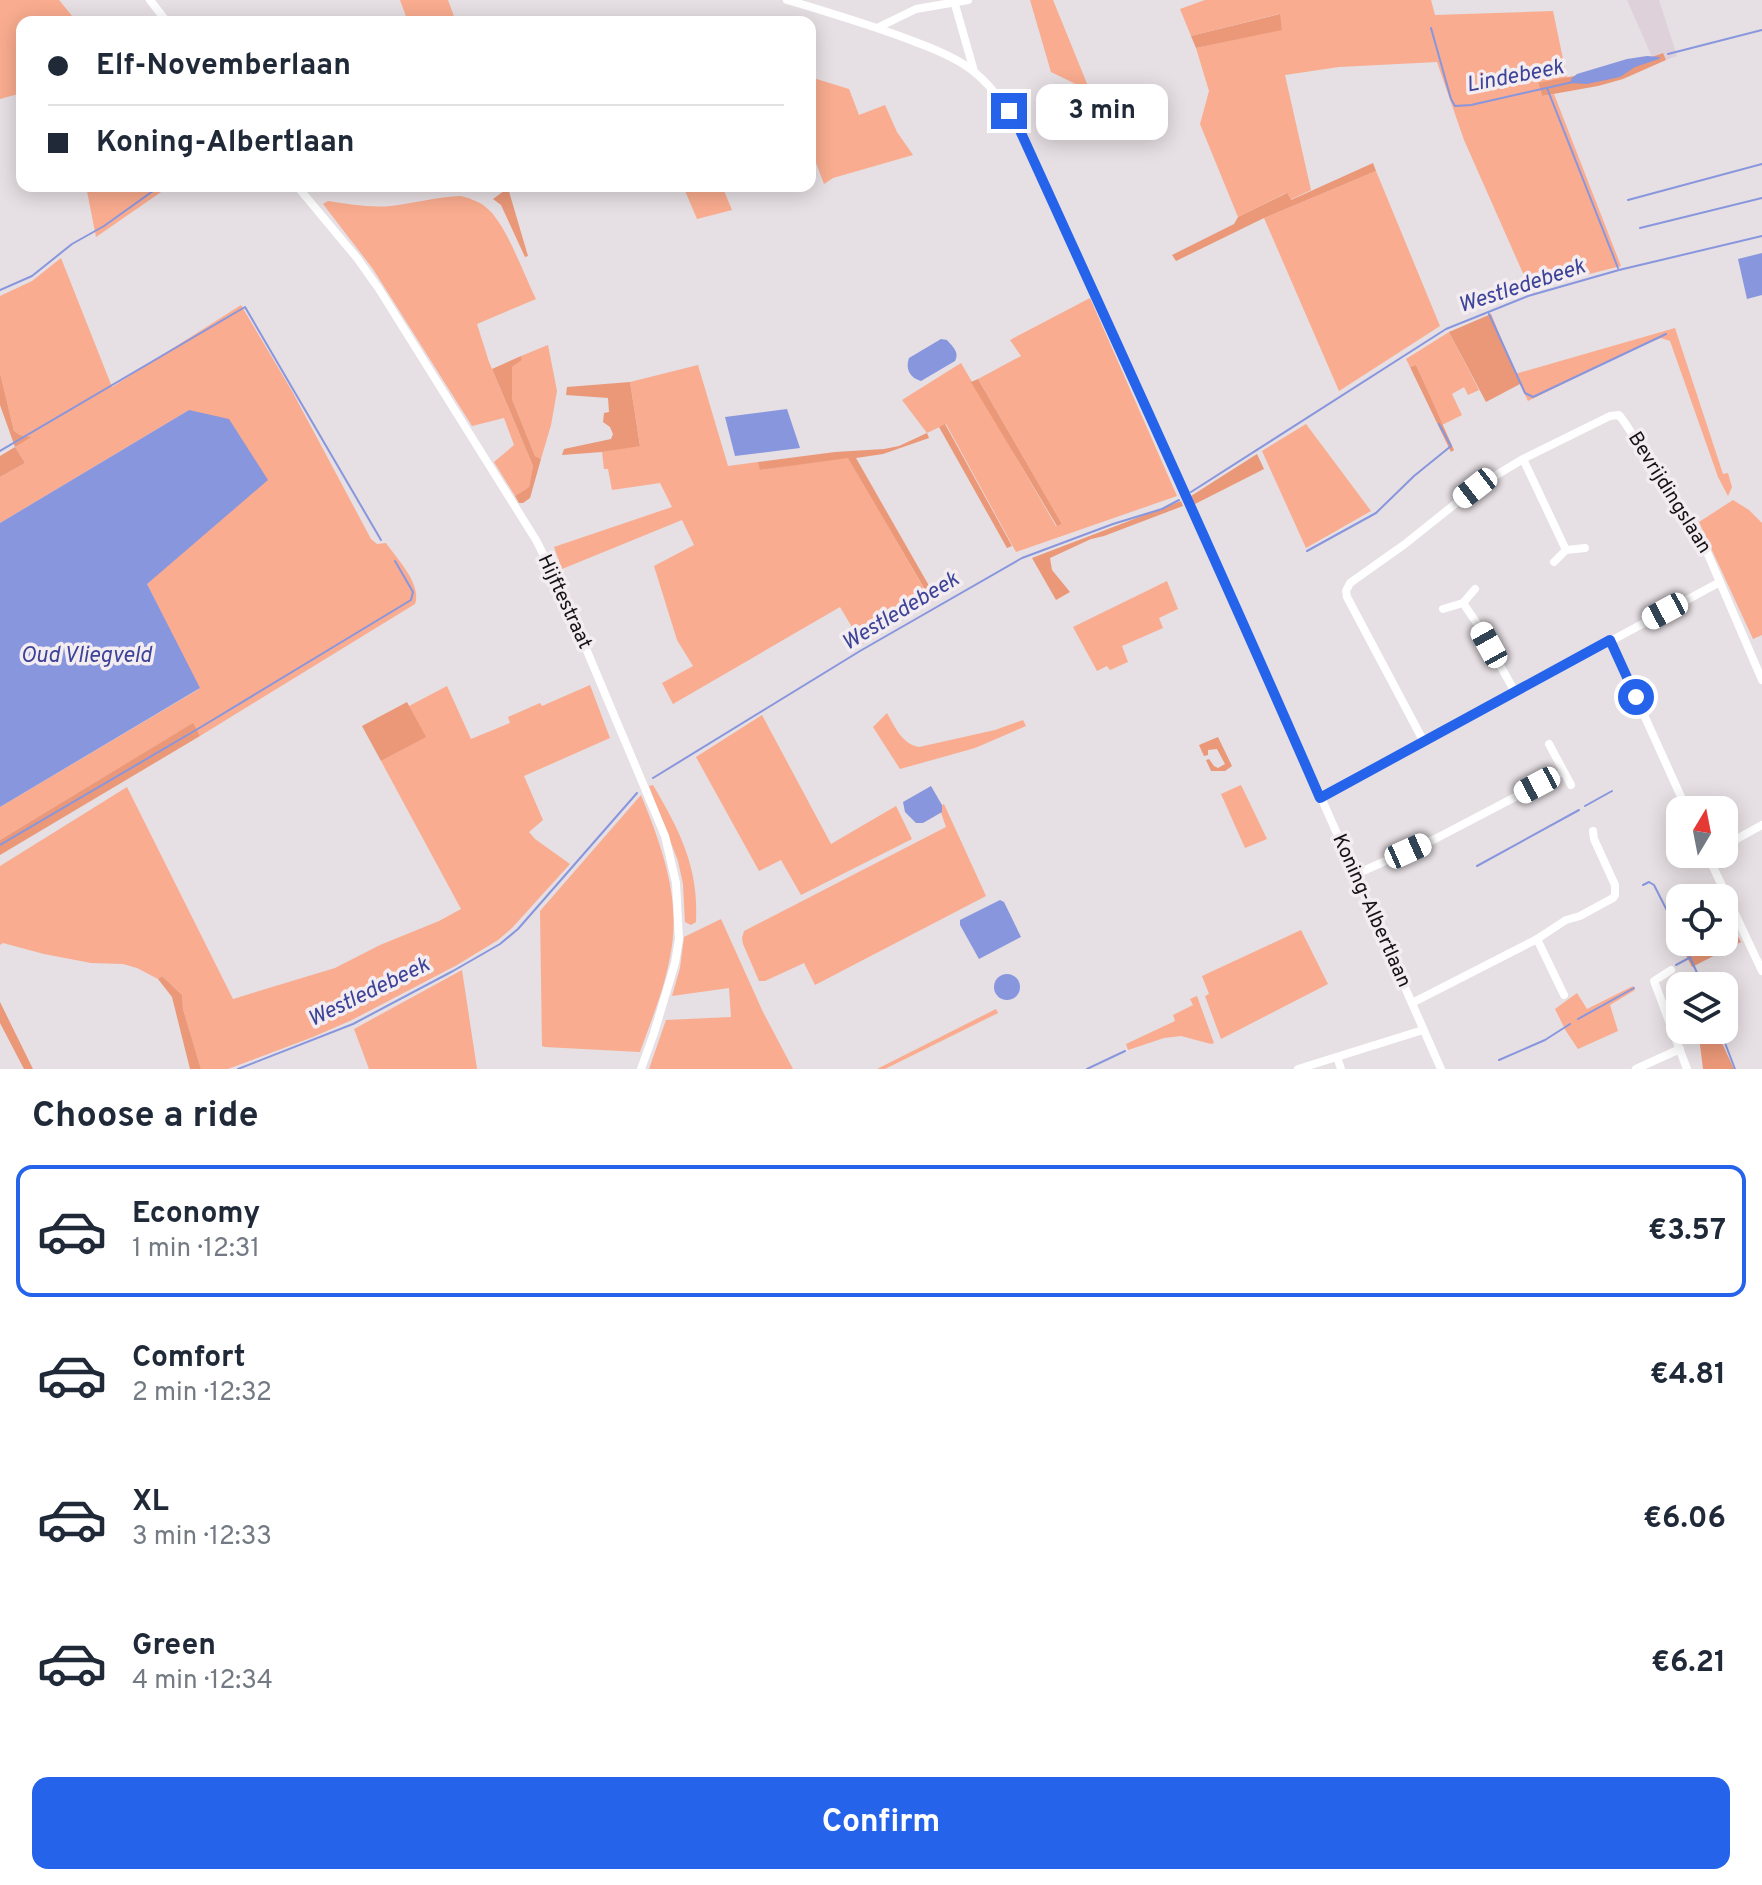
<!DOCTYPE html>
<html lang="en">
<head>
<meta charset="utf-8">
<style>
  :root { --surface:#fff; --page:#f6f6f7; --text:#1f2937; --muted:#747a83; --line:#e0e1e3; --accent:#2563eb }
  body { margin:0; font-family:Overpass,sans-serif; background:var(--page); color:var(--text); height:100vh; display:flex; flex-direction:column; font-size:30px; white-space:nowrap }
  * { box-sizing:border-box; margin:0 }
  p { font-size:26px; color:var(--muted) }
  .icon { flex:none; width:44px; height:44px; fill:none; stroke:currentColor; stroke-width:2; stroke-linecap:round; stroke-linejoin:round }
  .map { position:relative; height:1069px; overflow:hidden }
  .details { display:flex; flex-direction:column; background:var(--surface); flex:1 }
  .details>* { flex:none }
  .top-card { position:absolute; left:16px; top:16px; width:800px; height:176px; border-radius:16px; box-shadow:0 4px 20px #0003; display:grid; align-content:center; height:176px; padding:0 32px; background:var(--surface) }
  .needle { width:52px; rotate:10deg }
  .tools { position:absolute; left:1666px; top:796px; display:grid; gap:16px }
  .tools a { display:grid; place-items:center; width:72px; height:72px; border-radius:16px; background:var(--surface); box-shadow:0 4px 20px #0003; font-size:40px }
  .end { position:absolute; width:36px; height:36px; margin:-18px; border:10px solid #2563eb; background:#fff; box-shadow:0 0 0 4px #fff }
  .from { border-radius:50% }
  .bubble { position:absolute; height:56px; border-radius:16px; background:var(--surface); box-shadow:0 4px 20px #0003; font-size:26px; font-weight:700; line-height:56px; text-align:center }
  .car { position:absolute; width:24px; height:48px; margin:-24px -12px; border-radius:10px; box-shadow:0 0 6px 2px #0007; background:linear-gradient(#fff 24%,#345 0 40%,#fff 0 76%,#345 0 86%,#fff 0) }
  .top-card b { display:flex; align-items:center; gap:28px; height:76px; font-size:30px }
  .top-card b+b { border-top:2px solid var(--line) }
  .top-card i { width:20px; height:20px; background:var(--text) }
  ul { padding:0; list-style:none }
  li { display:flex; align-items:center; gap:24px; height:132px; margin:0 16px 12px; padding:0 16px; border:4px solid transparent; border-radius:16px }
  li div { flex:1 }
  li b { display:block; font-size:30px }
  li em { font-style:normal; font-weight:700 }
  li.selected { border-color:var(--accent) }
  li>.icon { width:72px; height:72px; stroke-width:1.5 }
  h2 { padding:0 32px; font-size:36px; line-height:96px }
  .primary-button { display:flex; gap:16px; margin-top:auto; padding:16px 32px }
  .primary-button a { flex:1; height:92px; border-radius:16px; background:var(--accent); color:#fff; font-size:32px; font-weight:700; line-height:92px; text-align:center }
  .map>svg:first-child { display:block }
  .built { fill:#ded1d9 }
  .green { fill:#f9ac8f }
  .forest { fill:#ea9878 }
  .water { fill:#8896de }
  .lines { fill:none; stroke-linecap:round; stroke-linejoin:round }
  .stream { stroke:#8896de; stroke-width:2 }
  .minor { stroke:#fff; stroke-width:8 }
  .route { stroke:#2563eb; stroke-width:10 }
  .labels { text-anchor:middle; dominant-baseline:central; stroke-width:7; stroke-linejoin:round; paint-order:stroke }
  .street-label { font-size:20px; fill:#151214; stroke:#f3ecf0 }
  .water-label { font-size:22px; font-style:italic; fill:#3c4399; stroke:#f3ecf0 }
</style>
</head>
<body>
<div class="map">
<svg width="1762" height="1069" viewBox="0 0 1762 1069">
  <rect width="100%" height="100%" fill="#e6dfe3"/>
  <path class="built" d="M1627 0H1659L1677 56 1666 60 1662 53 1652 57Z"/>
  <g class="green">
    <path d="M0 0H59L77 22H22V93L0 99Z"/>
    <path d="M400 0H448L456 22H408Z"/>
    <path d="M1030 0H1053L1090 91 1051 72Z"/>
    <path d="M1205 0H1431L1435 15 1553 11 1567 78 1538 84 1542 96 1554 94 1621 266 1530 289 1464 140 1437 62 1339 67 1285 75 1311 190 1290 200 1286 193 1238 217 1200 124 1209 91 1196 48 1282 29 1279 14 1191 36 1180 9Z"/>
    <path d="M810 77 849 89 859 115 885 105 897 132 913 155 833 178 824 184 810 147Z"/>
    <path d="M1376 171 1440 326 1339 391 1264 218Z"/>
    <path d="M86 186H162L164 190 96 237Z"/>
    <path d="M683 186H722L732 210 697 219Z"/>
    <path d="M461 196C472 199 481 202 489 210 507 227 524 275 536 299L477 324 489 362 533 466 529 487 515 496 494 462 514 445 504 418 472 426 373 269 323 204 328 201C349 204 370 208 391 206 415 203 437 197 461 196Z"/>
    <path d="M61 258 112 387 241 305 292 391 371 539 377 544 386 543C397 559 422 584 415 604L200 736 192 724 0 840V807L199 689 147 584 189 410 0 523V477L25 463 15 447 29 437 20 435 14 431 0 373V296L32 281Z"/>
    <path d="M1090 298 1177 496 1016 552 946 424 927 433 902 400 961 363 1056 526 1062 524 978 379 1021 356 1010 340Z"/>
    <path d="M1675 328 1723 474 1728 473 1732 487 1728 496 1718 477 1670 341 1661 338 1642 345 1528 401 1515 374Z"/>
    <path d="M1449 332 1479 390 1468 395 1464 387 1452 394 1462 415 1442 425 1416 365 1410 367 1406 359Z"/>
    <path d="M548 345 557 391 551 425 541 459 535 456 512 399V367L522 360 521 356Z"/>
    <path d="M698 365 728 466 758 462 761 470 848 457 927 594 932 591 937 599 862 644 840 607 673 704 662 683 693 666 677 640 654 566 694 545 682 520 562 569 554 547 672 507 660 483 612 490 608 469H604L602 452 640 445 630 382Z"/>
    <path d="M1306 424 1371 511 1306 548 1262 451Z"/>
    <path d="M1733 500 1749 510 1762 523V635L1753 639 1699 522Z"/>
    <path d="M1167 581 1178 609 1159 618 1163 628 1122 646 1128 662 1110 670 1107 666 1097 671 1073 627Z"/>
    <path d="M590 685 610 738 524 776 543 820 529 832 535 839 570 864 512 928 498 940 457 965 352 1020 313 1037 228 1069H201L183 1009 182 995 162 976 158 979 137 968 123 964 91 963 44 954 3 943 0 945V866L127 787 233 999 335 968 380 945 439 921 461 909 381 761 425 737 409 706 447 686 471 739 510 723 508 717 540 703 542 706Z"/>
    <path d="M887 713C895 727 902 744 919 747L995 730 1023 720 1026 726 975 748 900 769 873 727Z"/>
    <path d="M762 715 831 844 896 806 912 839 801 895 781 860 759 871 696 757Z"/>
    <path d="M653 785C680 831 699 868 696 922L691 925 685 922 683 884 678 861 649 786Z"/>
    <path d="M1241 785 1267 839 1245 848 1221 794Z"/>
    <path d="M641 795C662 847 682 900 670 957 664 990 651 1021 640 1052L545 1047 542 1046 540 911Z"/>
    <path d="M944 804 986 896 815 985 804 963 765 981H759L743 944 742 938 744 931 946 827 939 807Z"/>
    <path d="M721 919 763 1012 793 1069H649L666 1020 731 1017 729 988 672 996 680 968 684 937Z"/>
    <path d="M1301 930 1328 984 1221 1039 1205 996 1209 994 1202 976Z"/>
    <path d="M462 970 477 1069H369L354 1029Z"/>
    <path d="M1633 986 1635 990 1610 1005 1618 1031 1578 1049 1566 1031 1555 1009 1577 993 1587 1009Z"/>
    <path d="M1197 996 1214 1043 1211 1044 1181 1036 1164 1038 1128 1050 1126 1044 1175 1021 1173 1015 1193 1005 1190 999Z"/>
    <path d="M996 1009 998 1013 885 1069H877Z"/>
  </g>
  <g class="forest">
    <path d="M1280 14 1282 30 1196 48 1191 36Z"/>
    <path d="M1663 53 1666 60 1623 79 1598 86 1542 96 1538 83 1626 66Z"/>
    <path d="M1373 163 1376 171 1264 218 1176 261 1172 255 1234 224 1238 217 1287 193 1291 200Z"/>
    <path d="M508 188 528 256 525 257 501 205 493 199Z"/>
    <path d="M1491 314 1520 384 1486 402 1449 332Z"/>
    <path d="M521 356 522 360 512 367V399L535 456 541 459 530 498 523 503H519L515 496 529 487 533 466 492 369Z"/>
    <path d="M1416 365 1454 450 1451 452 1410 367Z"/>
    <path d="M0 373 14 431 20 435 31 437 15 447 25 463 0 477V456L15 447 0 405Z"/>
    <path d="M978 379 1062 524 1057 526 971 382Z"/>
    <path d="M630 382 640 446 602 452 562 455 564 449 611 439 613 434 610 427 603 422 604 413 609 412 608 398 566 395 567 387Z"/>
    <path d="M945 424 1012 546 1007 548 939 427Z"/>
    <path d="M927 433 929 438 883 454 856 458 932 591 928 595 848 458 760 470 758 462 835 452 884 449 899 446Z"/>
    <path d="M1257 454 1264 469 1195 504 1191 496Z"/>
    <path d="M1181 501 1183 506 1104 536 1091 539 1050 558 1052 570 1070 592 1056 600 1032 558Z"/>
    <path d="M407 702 426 737 381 761 362 726Z"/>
    <path d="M193 723 200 736 0 855V840Z"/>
    <path d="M1218 737 1232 766 1225 771H1211L1206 760 1209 759 1214 766 1218 768 1225 764 1217 749 1208 750V755L1204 756 1199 745Z"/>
    <path d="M1729 920 1741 942 1692 967 1680 944 1684 942H1724V922Z"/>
    <path d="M162 976 182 995 183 1009 201 1069H190L172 997 158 979Z"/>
    <path d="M0 1002 33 1069H24L0 1023Z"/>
    <path d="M1716 1030 1734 1069H1703L1699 1037Z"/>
  </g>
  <g class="water">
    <path d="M1647 56 1660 57 1659 59 1635 67 1620 77 1587 84 1571 83V79L1577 74 1627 59Z"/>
    <path d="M1762 253V295L1747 299 1738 259Z"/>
    <path d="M941 339 947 340C952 346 960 352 955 361L921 381C910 378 905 369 909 358Z"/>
    <path d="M787 409 800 448 735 456 725 417Z"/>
    <path d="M189 410 229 419 268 480 147 584 200 688 0 807V523Z"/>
    <path d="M931 786 942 805V812L923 823H916L905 812 903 802Z"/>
    <path d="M1000 900 1004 902 1021 937 979 959 960 925V920Z"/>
    <circle cx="1007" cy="987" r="13"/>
  </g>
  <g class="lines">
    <g class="stream">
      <path d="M1431 28 1451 99 1455 106 1471 105 1573 82"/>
      <path d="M1668 54 1762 30"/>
      <path d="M1547 88 1618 268"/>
      <path d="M1628 200 1762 164"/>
      <path d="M1640 228 1762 198"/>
      <path d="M0 290 32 276 72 244 104 226 160 186"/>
      <path d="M1489 314 1525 393 1533 397 1666 334"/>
      <path d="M0 451 245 307 381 540"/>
      <path d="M1191 492 1446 329 1528 296 1619 270 1762 236"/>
      <path d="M1307 551 1376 513 1414 476 1451 446 1439 424"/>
      <path d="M653 778 860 651 1022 558 1113 524 1162 509 1179 500"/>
      <path d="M1585 806 1612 791"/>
      <path d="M0 845 201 727 411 600 413 592 395 561"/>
      <path d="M1477 866 1579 810"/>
      <path d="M1643 885 1649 882 1654 885 1680 936"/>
      <path d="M1683 942 1703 986"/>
      <path d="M1676 965 1689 958"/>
      <path d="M1578 1019 1634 988"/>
      <path d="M1720 1030 1735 1069"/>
      <path d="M1499 1060 1545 1040 1570 1024"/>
      <path d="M238 1069 353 1024 453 971 500 944 518 929 637 793"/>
      <path d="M1087 1069 1125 1051"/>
    </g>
    <g class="minor">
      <path d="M150 0 167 22"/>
      <path d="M787 0C831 13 875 26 918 43 937 50 957 58 973 71 991 85 1005 105 1017 124L1232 596 1441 1069"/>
      <path d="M954 1 974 71"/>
      <path d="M879 27 916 9 968 0"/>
      <path d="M297 186 357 258 379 289 536 540 560 587 665 836 676 883 679 939 675 963 654 1033 641 1069"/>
      <path d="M1523 459 1566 550"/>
      <path d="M1554 562 1566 550 1585 548"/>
      <path d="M1463 603 1476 622 1515 692"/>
      <path d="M1443 609 1463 603 1475 589"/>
      <path d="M1610 640 1687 810"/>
      <path d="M1424 742 1347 597 1346 591 1350 583 1405 544 1475 488 1523 459 1610 416 1619 415 1625 423 1704 545 1762 680"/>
      <path d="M1549 744 1571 785"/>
      <path d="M1320 798 1720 582"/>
      <path d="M1724 846 1762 825"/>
      <path d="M1707 854 1762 971"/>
      <path d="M1354 875 1435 839 1563 772"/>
      <path d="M1537 939 1564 995"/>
      <path d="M1671 970 1654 981 1687 1069"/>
      <path d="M1412 1003 1537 939 1566 920 1580 916 1613 898 1615 895V885L1594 839 1593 831"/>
      <path d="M1337 1057 1341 1069"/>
      <path d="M1298 1069 1423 1030"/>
      <path d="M1636 1069 1680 1049"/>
    </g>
  </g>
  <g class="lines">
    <path class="route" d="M1009 111 1017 124C1119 348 1222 572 1320 798L1610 640 1636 697"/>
  </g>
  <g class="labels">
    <g class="street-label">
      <text transform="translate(1669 493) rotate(58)">Bevrijdingslaan</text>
      <text transform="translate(564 602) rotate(65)">Hijftestraat</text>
      <text transform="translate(1371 911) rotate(66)">Koning-Albertlaan</text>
    </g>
    <g class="water-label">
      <text transform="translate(1515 77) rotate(-11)">Lindebeek</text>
      <text transform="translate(1522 287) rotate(-18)">Westledebeek</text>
      <text transform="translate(901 612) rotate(-31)">Westledebeek</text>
      <text x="86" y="656">Oud Vliegveld</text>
      <text transform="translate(369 993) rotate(-26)">Westledebeek</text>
    </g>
  </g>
</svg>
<div class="tools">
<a><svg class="needle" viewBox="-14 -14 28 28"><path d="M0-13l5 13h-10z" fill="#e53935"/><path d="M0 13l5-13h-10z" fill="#747a83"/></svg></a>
<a><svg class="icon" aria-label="locate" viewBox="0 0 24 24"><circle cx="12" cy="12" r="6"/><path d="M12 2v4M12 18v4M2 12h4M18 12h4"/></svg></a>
<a><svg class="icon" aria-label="layers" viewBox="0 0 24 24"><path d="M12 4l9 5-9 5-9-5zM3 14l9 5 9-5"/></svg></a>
</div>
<i class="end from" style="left:1636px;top:697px"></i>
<i class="end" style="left:1009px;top:111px"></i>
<div class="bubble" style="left:1036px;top:84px;width:132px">3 min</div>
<i class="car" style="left:1475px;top:488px;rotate:232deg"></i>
<i class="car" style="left:1665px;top:611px;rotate:242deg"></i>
<i class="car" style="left:1489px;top:645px;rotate:331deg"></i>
<i class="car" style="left:1537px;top:785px;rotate:242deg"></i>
<i class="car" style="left:1408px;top:851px;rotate:66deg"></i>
<div class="top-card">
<b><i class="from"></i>Elf-Novemberlaan</b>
<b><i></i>Koning-Albertlaan</b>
</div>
</div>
<section class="details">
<h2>Choose a ride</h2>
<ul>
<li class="selected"><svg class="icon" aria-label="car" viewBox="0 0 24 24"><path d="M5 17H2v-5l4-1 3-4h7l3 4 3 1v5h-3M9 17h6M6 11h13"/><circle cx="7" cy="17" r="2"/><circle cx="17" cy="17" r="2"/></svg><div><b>Economy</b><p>1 min · 12:31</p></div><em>€3.57</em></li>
<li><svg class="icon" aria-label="car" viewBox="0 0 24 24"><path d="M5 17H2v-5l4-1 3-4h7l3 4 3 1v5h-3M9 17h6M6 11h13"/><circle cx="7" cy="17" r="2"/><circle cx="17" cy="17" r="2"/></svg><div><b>Comfort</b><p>2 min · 12:32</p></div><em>€4.81</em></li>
<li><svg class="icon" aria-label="car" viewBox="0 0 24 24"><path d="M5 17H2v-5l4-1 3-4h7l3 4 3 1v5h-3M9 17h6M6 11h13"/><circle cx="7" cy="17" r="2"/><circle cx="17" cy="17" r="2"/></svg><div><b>XL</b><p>3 min · 12:33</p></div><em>€6.06</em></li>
<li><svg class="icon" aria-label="car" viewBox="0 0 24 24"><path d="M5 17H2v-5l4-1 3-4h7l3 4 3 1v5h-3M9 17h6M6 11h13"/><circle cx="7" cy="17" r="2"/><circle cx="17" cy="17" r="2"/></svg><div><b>Green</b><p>4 min · 12:34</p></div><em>€6.21</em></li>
</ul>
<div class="primary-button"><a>Confirm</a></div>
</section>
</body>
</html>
